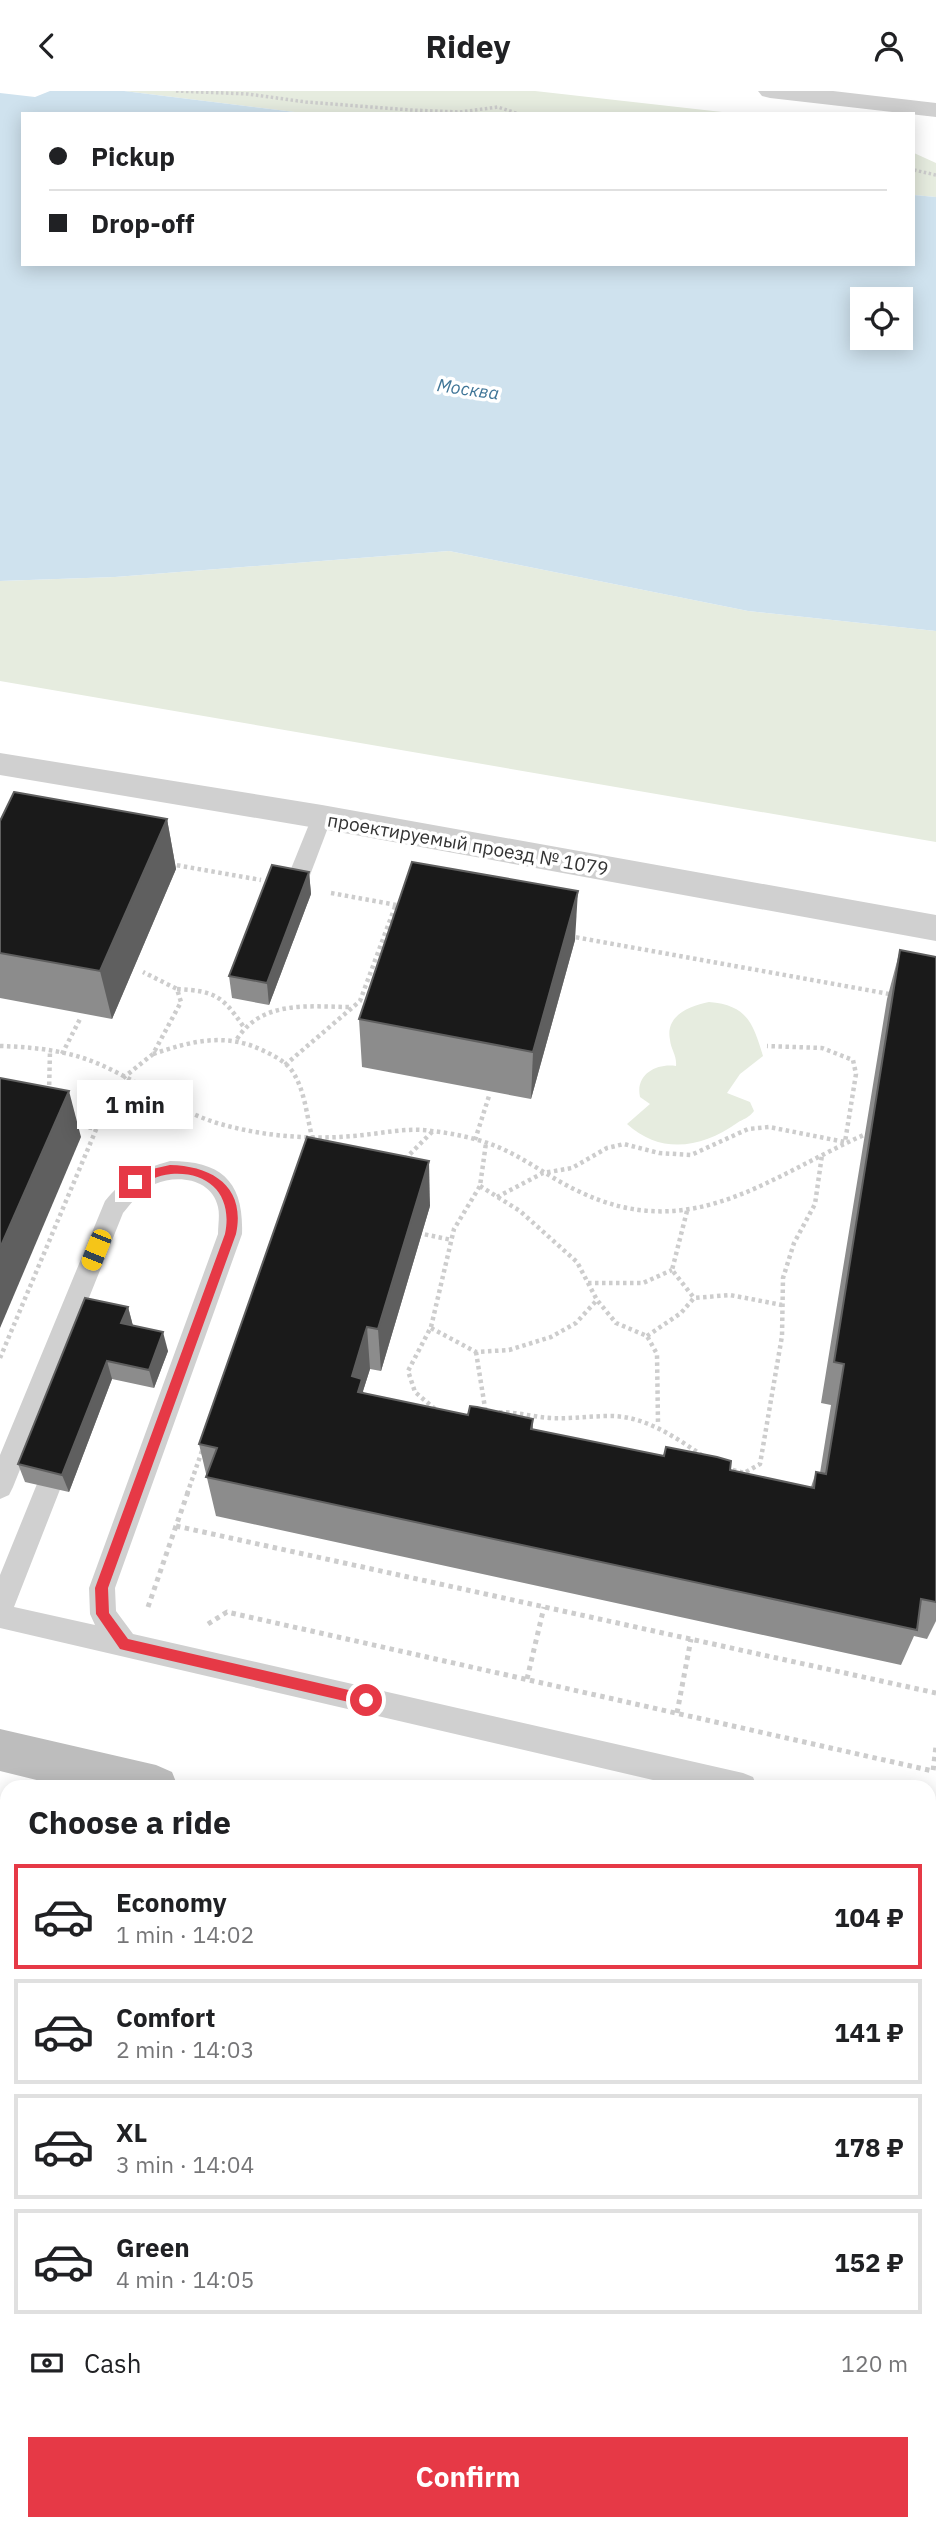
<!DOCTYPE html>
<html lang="en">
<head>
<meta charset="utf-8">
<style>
  :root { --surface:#fff; --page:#f2f2f2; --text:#202124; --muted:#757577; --line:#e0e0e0; --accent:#e63946 }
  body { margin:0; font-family:"IBM Plex Sans",sans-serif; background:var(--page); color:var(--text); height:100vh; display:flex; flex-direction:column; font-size:26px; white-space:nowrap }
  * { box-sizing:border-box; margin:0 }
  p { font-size:23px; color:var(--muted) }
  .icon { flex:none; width:38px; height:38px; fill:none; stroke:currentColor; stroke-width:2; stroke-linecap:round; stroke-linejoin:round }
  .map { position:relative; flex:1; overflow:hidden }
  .side { position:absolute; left:0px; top:1689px; width:936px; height:751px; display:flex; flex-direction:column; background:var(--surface); border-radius:21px 21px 0 0; box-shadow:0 4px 18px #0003 }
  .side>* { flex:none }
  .banner { position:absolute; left:21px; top:21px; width:894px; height:154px; border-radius:0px; box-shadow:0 4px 18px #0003; display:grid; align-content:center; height:154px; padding:0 28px; background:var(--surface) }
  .controls { position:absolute; left:850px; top:196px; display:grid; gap:14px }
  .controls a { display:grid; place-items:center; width:63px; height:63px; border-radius:0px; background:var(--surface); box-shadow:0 4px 18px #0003; font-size:35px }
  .end { position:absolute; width:32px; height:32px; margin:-16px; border:9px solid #e63946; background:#fff; box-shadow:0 0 0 4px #fff }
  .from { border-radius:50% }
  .bubble { position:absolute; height:49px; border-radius:0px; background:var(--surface); box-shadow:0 4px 18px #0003; font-size:23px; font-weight:800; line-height:49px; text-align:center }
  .car { position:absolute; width:21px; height:42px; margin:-21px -10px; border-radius:9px; box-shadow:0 0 5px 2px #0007; background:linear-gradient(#f5c518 24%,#345 0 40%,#f5c518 0 76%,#345 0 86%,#f5c518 0) }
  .banner b { display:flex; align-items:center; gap:24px; height:66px; font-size:26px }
  .banner b+b { border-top:2px solid var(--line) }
  .banner i { width:18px; height:18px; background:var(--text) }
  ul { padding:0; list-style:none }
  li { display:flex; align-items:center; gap:21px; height:105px; margin:0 14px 10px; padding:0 14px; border:4px solid var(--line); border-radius:0px }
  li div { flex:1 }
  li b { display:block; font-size:26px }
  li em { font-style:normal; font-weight:800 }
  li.current { border-color:var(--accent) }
  li>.icon { width:63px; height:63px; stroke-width:1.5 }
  h2 { padding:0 28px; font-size:32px; line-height:84px }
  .pay { display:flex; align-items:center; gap:18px; height:77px; padding:0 28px; font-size:26px }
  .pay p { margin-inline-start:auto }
  .primary-button { display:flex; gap:14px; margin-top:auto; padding:14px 28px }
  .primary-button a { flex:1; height:80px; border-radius:0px; background:var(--accent); color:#fff; font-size:28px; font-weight:800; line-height:80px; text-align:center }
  header { display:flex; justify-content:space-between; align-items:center; height:91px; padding:0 28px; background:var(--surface); font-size:32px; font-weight:800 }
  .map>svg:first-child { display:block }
  .green { fill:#e6ecdf }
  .water { fill:#cfe2ee; fill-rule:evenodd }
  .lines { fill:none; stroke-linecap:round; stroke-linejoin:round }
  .path-far2 { stroke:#cdcdcd; stroke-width:3.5; stroke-dasharray:2.5 2.5; stroke-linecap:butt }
  .path-far1 { stroke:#cdcdcd; stroke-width:4.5; stroke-dasharray:3.5 3.5; stroke-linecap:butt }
  .path { stroke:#cdcdcd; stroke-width:5; stroke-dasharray:4.5 4.5; stroke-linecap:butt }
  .service { fill:#d0d0d0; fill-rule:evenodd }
  .minor { fill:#d0d0d0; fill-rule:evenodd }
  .tertiary { fill:#d0d0d0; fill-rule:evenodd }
  .secondary { fill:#bdbdbd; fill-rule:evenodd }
  .wall { fill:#8c8c8c }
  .shaded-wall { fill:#5f5f5f }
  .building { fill:#1a1a1a; stroke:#5f5f5f; stroke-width:2 }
  .route { fill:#e63946 }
  .labels { text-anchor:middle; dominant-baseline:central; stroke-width:7; stroke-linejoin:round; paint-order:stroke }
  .far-water-label { font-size:18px; font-style:italic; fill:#3f7597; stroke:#fff }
  .street-label { font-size:19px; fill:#333; stroke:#fff }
</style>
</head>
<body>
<header><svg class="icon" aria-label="back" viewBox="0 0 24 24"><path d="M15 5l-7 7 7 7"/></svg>Ridey<svg class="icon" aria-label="person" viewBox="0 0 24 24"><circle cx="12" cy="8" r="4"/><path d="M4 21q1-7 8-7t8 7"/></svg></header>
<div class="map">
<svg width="936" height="2439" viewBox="0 0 936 2439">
  <rect width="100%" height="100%" fill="#fff"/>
  <g class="green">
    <path d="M124 0H535L740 23 303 22Z"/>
    <path d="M914 62 936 72V106L914 104Z"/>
    <path d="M449 460 748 520 936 540V751L0 590V490L115 486Z"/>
    <path d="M709 911C747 914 753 932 763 965L740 983 727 1002 750 1011 754 1020C749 1027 743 1028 737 1032 702 1057 661 1064 627 1033L650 1013 640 1006C635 983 657 972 676 975 677 964 671 959 670 949 665 924 690 915 709 911Z"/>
  </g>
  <path class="water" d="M50 0H124L303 22 359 23H23V173H914V104L936 106V540L748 520 449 460 115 486 0 490V2L35 6ZM863 208H901V247H863Z"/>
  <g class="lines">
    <g class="path-far2">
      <path d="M176 0 248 3 306 11 411 19 460 21 498 16 519 23"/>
      <path d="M914 79 936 84"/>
    </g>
    <g class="path-far1">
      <path d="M170 773 261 789"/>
      <path d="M331 802 402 815"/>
      <path d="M569 845 895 904"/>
      <path d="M177 898C214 900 222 904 243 935"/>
      <path d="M237 948C263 908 310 916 352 916"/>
      <path d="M0 955C31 956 64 959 94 971 137 988 172 1018 217 1032 261 1045 308 1049 353 1045 380 1043 406 1036 432 1040 458 1043 485 1049 509 1061 533 1073 554 1089 578 1100 691 1155 768 1086 866 1043"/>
      <path d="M62 963 80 928"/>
      <path d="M153 963C192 950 226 941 264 960 275 965 288 972 294 983 305 1001 307 1026 312 1046L310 1051"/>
      <path d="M285 974 360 910 396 813"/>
      <path d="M123 987 153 963 181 911 177 898 143 881"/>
      <path d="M49 1001 50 960"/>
      <path d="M75 1034 97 1038"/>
      <path d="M475 1049 489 1005"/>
      <path d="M405 1068 433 1040"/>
      <path d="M480 1095 520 1120 577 1171 597 1209 616 1232 647 1245 657 1263 658 1332"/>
      <path d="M497 1106 543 1082 572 1077 607 1057 624 1053 659 1062 691 1064 748 1038 769 1036 845 1051 856 983 853 969 822 957 767 955"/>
      <path d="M687 1120 672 1179 694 1207"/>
      <path d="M418 1142 452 1149"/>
      <path d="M588 1192H643L672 1179"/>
      <path d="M431 1237 476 1261 509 1259 551 1246 576 1232 597 1209"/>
      <path d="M647 1245 681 1222 694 1207 730 1204 782 1214"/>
      <path d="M476 1261 486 1323"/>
      <path d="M0 1267 103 1022 133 991"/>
      <path d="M435 1318 415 1301 408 1280 431 1236 454 1138 480 1095 486 1052"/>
      <path d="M492 1322C512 1319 531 1326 551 1327 571 1328 590 1325 610 1325 645 1325 675 1346 703 1365"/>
      <path d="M726 1377 744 1382 760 1373 782 1245 783 1187 794 1152 815 1113 822 1064"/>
      <path d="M187 1403 203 1357"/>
    </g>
    <g class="path">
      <path d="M188 1401 176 1435 936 1602"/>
      <path d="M148 1516 176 1435"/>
      <path d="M208 1533 227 1521 933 1680 936 1655"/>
      <path d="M527 1588 544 1516"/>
      <path d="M677 1622 691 1548"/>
    </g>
    <g class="service">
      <path d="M322 719 329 721 332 726 304 800 301 806 293 808 285 806 282 800 312 726 315 721Z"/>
      <path d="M170 1070C222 1070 244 1091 242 1143L115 1497 116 1520 133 1543 743 1682 753 1686 757 1696H683L0 1537V1484L39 1388 48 1384 57 1388 61 1396 14 1516 95 1534 90 1523 89 1497 218 1143C218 1134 220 1124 218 1116 212 1088 178 1083 155 1093 141 1100 132 1111 123 1122L13 1396 9 1404 0 1408V1364L105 1110C125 1086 139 1079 170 1070Z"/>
      <path d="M936 1718V1746L929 1748V1720Z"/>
      <rect x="929" y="1769" width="7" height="28"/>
    </g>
    <g class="minor">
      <path d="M0 662 322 714 936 824V850L322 738 0 684Z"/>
      <path d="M170 2432H223V2439H169Z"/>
    </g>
    <g class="tertiary">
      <path d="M758 0H833L936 12V26L770 7 762 5Z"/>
      <path d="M0 2047 7 2049V2097L0 2095Z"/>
      <path d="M929 2295 936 2297V2349L929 2347Z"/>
    </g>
    <g class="secondary">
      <path d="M0 1638 156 1674 172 1681 178 1696H65L0 1680Z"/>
      <path d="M0 1760 7 1761V1807L0 1806Z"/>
      <path d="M929 1856 936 1857V1903L929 1902Z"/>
      <path d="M929 1988 936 1990V2038L929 2036Z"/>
    </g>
  </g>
  <g class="wall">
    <path d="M167 728 176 778 112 928 0 907V730Z"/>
    <path d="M309 781 311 803 269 914 232 907 229 885Z"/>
    <path d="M575 849 531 1008 362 976 359 928Z"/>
    <path d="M900 859 936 866V1530L927 1548 914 1545 901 1574 216 1425 199 1353 430 1115 381 1280 370 1278 363 1300 364 1303 468 1324 533 1328V1338L811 1396 816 1381 820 1382 831 1314 821 1312 887 908Z"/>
    <path d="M128 1216 133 1235 168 1260 154 1297 112 1288 69 1401 25 1391 18 1373Z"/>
  </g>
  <g class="shaded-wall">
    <path d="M167 728 176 778 112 928 100 880Z"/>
    <path d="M309 781 311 803 269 914 267 892Z"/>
    <path d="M578 800 575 849 531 1008 533 961Z"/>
    <path d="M69 1000 81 1046 0 1237V1157Z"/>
    <path d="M429 1070 430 1115 381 1280 378 1238Z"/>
    <path d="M128 1216 133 1235 121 1232Z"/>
    <path d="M367 1236 370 1278 363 1300 366 1328 352 1285Z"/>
    <path d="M163 1241 168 1260 154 1297 149 1279Z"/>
    <path d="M107 1270 112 1288 69 1401 62 1384Z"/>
  </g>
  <g class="building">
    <path d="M14 701 167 728 100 880 0 862V730Z"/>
    <path d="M412 771 578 800 533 961 359 928Z"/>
    <path d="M272 774 309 781 267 892 229 885Z"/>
    <path d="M900 859 936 866V1511L921 1508 917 1539 206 1386 217 1357 199 1353 307 1046 429 1070 378 1238 367 1236 364 1245 352 1285 362 1288 358 1301 468 1324 470 1315 477 1316 533 1328 531 1338 664 1365 666 1356 717 1366 731 1370 730 1379 814 1397 816 1381 826 1383 844 1273 834 1271Z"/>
    <path d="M0 987 69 1000 0 1157Z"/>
    <path d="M85 1207 128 1216 121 1232 163 1241 149 1279 107 1270 62 1384 18 1373Z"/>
    <path d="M318 2432H341L339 2439H316Z"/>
  </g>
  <path class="route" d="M170 1074C213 1075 246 1096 236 1143L108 1497 109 1522 128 1548 366 1603 373 1609 366 1615 124 1559 120 1558 96 1523 95 1497 225 1143C233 1105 210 1080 171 1083 157 1084 147 1091 135 1095L129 1091 148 1079Z"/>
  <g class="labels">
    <g class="far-water-label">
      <text transform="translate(468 298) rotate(8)">Москва</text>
    </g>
    <g class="street-label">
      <text transform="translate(468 753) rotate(10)">проектируемый проезд № 1079</text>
    </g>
  </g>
</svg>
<div class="controls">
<a><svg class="icon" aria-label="locate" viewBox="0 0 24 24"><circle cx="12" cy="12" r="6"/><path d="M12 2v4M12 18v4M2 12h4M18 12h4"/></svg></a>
</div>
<i class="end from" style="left:366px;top:1609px"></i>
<i class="end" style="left:135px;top:1091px"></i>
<div class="bubble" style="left:77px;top:989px;width:116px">1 min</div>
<i class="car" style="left:96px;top:1159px;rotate:202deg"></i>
<div class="banner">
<b><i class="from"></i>Pickup</b>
<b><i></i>Drop-off</b>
</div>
<section class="side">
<h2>Choose a ride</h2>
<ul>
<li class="current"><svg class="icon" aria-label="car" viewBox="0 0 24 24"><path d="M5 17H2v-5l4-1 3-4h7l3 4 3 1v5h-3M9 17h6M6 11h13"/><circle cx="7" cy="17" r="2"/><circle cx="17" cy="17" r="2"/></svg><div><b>Economy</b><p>1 min · 14:02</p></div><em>104 ₽</em></li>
<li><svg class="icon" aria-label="car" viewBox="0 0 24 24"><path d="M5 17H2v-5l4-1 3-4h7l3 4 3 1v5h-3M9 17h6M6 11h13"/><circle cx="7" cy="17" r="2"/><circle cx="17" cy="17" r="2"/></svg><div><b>Comfort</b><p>2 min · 14:03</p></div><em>141 ₽</em></li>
<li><svg class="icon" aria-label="car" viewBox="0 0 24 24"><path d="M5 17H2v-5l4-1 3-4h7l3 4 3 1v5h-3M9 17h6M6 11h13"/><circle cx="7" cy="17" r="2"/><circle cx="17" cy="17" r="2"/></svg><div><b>XL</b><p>3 min · 14:04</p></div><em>178 ₽</em></li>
<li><svg class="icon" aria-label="car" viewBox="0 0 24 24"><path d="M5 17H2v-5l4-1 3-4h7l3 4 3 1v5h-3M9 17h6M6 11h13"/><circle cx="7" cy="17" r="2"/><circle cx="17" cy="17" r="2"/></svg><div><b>Green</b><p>4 min · 14:05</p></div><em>152 ₽</em></li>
</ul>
<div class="pay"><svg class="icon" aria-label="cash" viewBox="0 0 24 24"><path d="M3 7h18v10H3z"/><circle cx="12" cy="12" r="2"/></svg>Cash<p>120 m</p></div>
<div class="primary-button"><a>Confirm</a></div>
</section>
</div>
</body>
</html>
